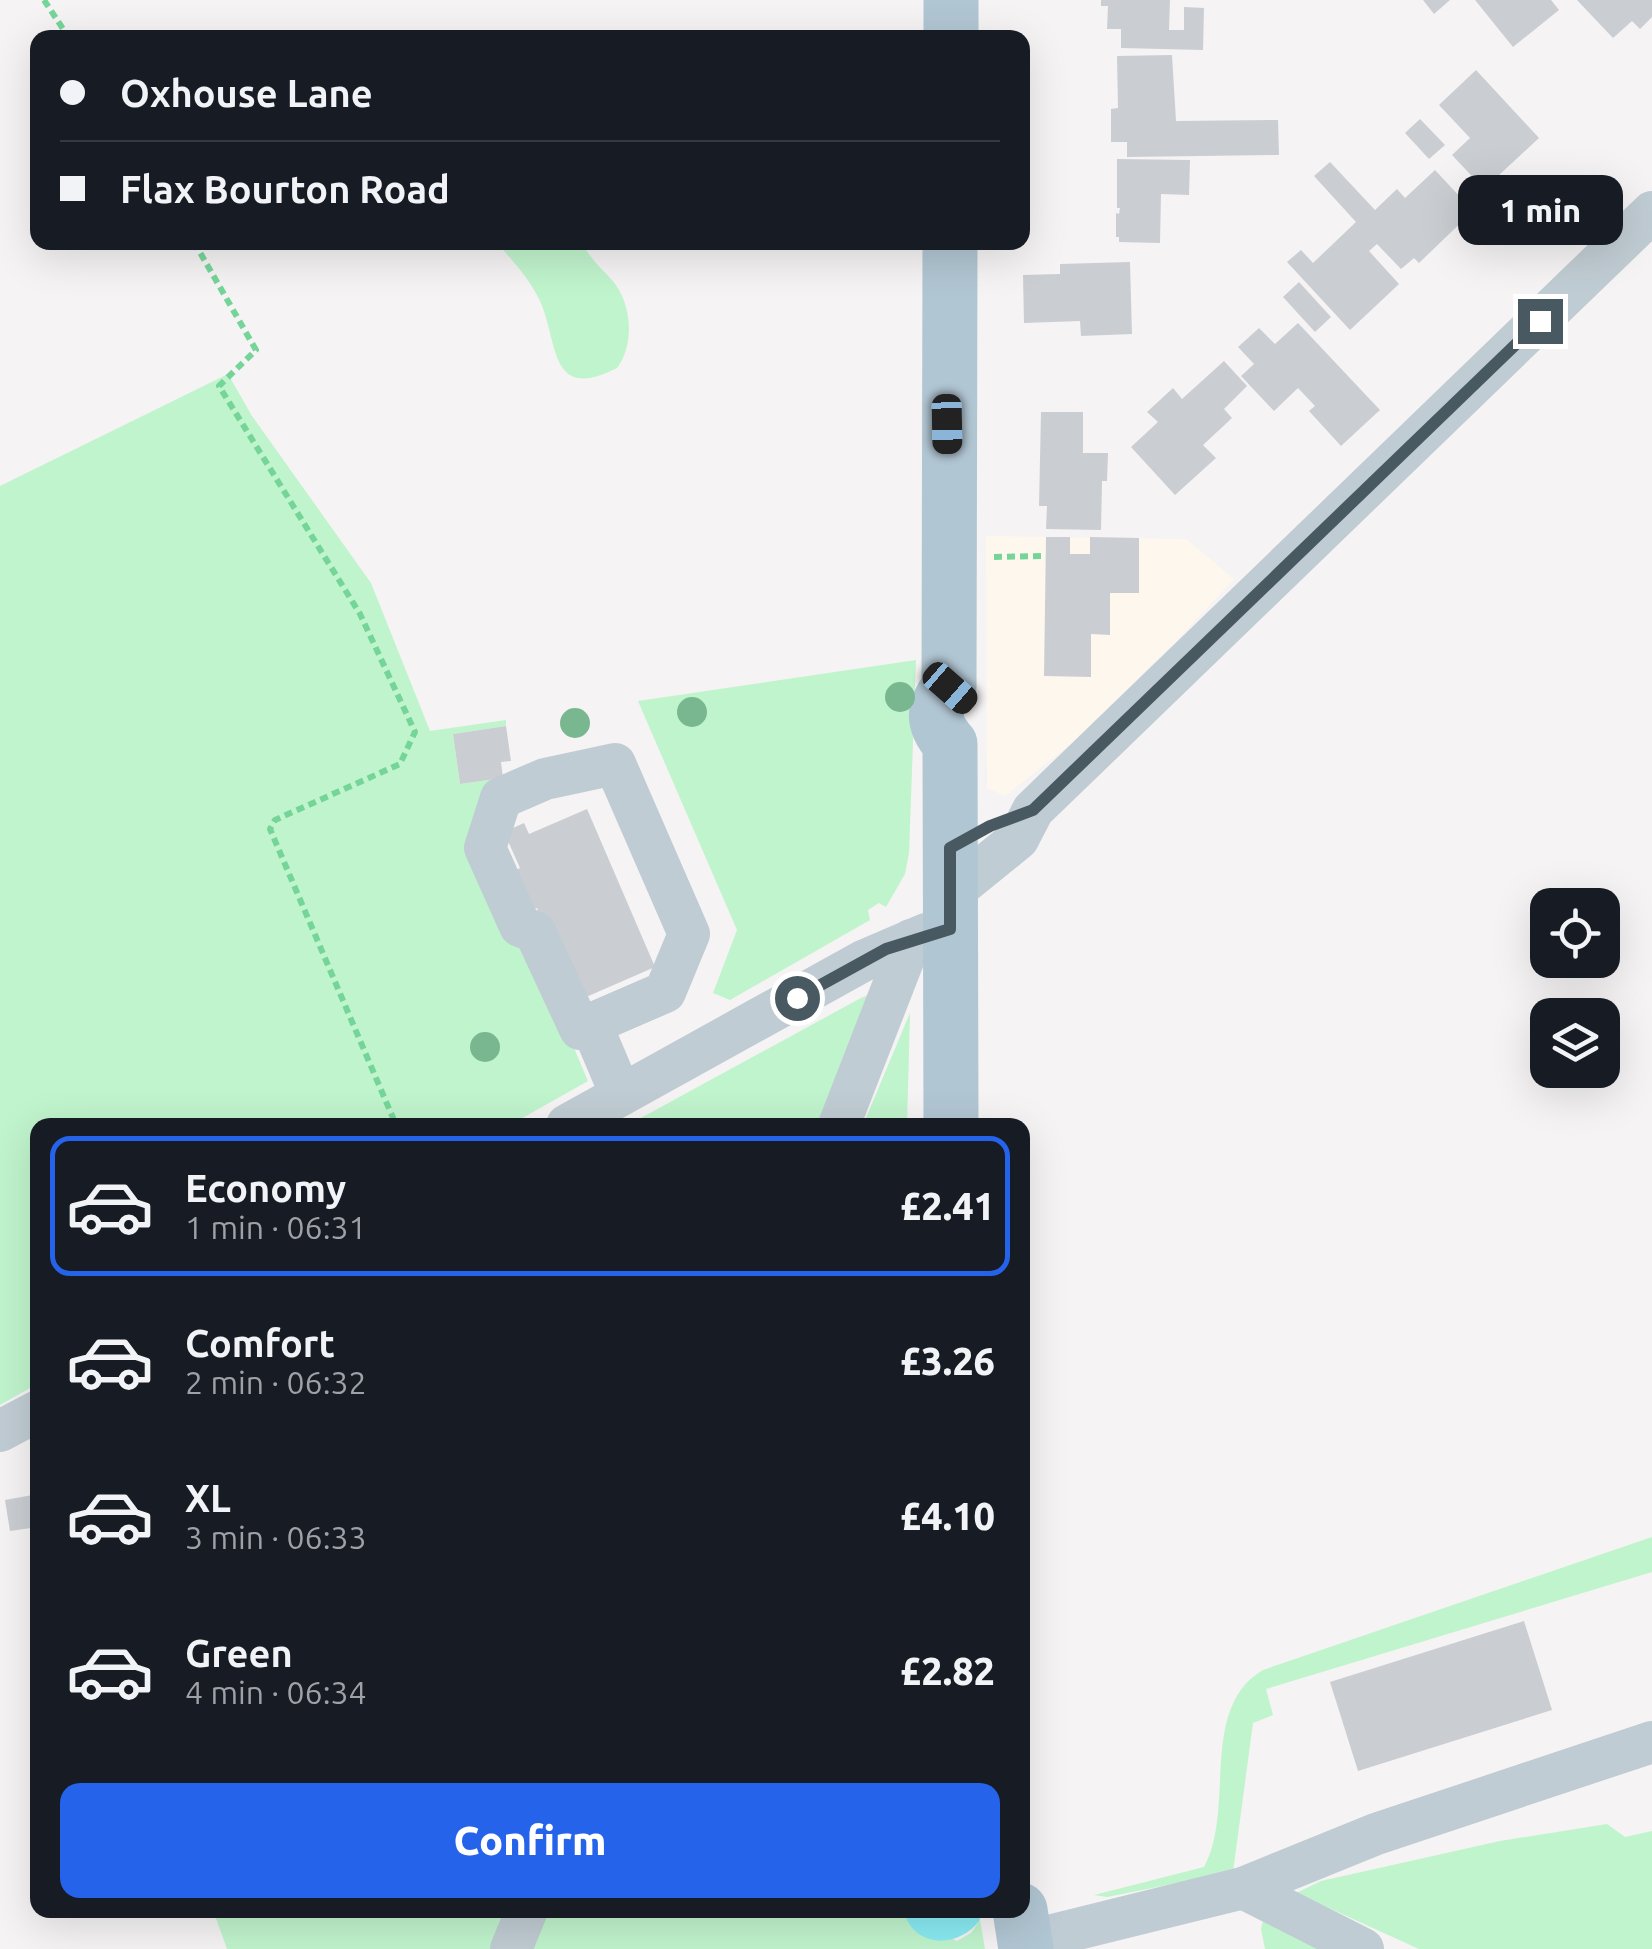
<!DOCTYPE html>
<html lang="en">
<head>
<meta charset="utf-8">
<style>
  :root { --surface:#171b24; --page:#20242c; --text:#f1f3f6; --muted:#9ea1a6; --line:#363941; --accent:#2563eb }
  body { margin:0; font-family:Ubuntu,sans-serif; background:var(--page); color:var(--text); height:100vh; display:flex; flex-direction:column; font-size:38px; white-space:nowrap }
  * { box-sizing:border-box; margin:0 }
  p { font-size:32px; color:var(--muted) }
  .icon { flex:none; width:55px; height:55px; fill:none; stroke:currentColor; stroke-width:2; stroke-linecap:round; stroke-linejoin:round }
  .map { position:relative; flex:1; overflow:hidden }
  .side { position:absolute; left:30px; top:1118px; width:1000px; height:800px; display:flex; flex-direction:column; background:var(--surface); border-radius:20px; box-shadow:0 10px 40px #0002 }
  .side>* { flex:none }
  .hud { position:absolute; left:30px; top:30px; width:1000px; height:220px; border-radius:20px; box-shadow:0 10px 40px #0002; display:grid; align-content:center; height:220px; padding:0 30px; background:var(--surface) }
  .fabs { position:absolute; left:1530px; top:888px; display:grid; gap:20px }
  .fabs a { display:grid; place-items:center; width:90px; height:90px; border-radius:20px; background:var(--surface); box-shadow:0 10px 40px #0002; font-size:50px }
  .end { position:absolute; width:45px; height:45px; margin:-22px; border:12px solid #495962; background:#fff; box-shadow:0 0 0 5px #fff }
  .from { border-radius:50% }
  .bubble { position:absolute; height:70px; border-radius:20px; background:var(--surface); box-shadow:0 10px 40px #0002; font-size:32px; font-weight:800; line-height:70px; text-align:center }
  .car { position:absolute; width:30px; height:60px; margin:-30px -15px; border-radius:12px; box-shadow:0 0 8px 2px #0007; background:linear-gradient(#222 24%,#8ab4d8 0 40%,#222 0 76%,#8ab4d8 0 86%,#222 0) }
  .hud b { display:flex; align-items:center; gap:35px; height:95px; font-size:38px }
  .hud b+b { border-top:2px solid var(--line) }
  .hud i { width:25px; height:25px; background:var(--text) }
  ul { padding:18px 0 0; list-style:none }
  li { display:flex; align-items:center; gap:30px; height:140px; margin:0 20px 15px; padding:0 10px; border:5px solid transparent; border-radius:20px }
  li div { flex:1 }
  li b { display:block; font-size:38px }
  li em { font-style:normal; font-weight:800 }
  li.on { border-color:var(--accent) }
  li>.icon { width:90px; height:90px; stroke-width:1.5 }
  .button { display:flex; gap:20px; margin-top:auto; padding:20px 30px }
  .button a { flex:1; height:115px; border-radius:20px; background:var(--accent); color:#fff; font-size:40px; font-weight:800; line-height:115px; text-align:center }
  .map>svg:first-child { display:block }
  .commercial { fill:#fef7ee }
  .green { fill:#c0f4cd }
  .water { fill:#8aebf3 }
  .building { fill:#caced2 }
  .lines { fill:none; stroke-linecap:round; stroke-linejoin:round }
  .path { stroke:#75d599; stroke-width:6; stroke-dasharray:8 5; stroke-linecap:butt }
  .minor { stroke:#c0ccd3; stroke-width:42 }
  .major { stroke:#b1c6d3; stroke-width:55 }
  .tree { fill:#78b78f }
  .route { stroke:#495962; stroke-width:12 }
</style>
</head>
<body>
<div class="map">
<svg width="1652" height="1949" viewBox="0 0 1652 1949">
  <rect width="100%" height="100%" fill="#f5f3f3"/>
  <path class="commercial" d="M986 536 1186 539 1234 579 1175 642 1072 743 1005 796 987 788Z"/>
  <g class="green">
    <path d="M497 243H583C589 258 601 268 612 280 632 303 635 344 617 368 547 404 559 339 539 299 529 278 512 260 497 243Z"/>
    <path d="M228 374 252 416 371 583 430 731 506 720V726L453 734 460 784 503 778 473 847 537 961 588 1081 510 1125H38L37 1384 0 1405V486Z"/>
    <path d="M916 660 909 853 905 874 886 907 879 903 868 910 870 920 730 1000 713 993 737 930 638 701Z"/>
    <path d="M879 990 824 1125H628L859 999Z"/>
    <path d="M910 1013 907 1125H863Z"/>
    <path d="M1652 1537V1572L1266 1689 1273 1715 1253 1723 1233 1872 1107 1897 1094 1895 1204 1867C1236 1809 1198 1708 1263 1670Z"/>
    <path d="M1607 1824 1625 1837 1652 1831V1949H1419L1296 1893 1321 1881 1500 1841Z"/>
    <path d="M213 1910H507L492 1949H227Z"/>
    <path d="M534 1910H903L904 1915 957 1941 971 1933 980 1920 985 1949H518Z"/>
    <path d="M1264 1915 1336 1949H1265L1261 1929Z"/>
  </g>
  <path class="water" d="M903 1910H978L980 1920C958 1949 914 1949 903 1910Z"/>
  <g class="building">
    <path d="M1101 0H1170L1169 30H1184V7L1204 8 1203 50 1121 48V29H1107L1108 6H1101Z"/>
    <path d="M1423 0H1450L1434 14Z"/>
    <path d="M1475 0H1551L1559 10 1513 47Z"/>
    <path d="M1577 0H1652V17L1640 29 1632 21 1613 38Z"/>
    <path d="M1172 55 1176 121 1278 120 1279 155 1127 157V142H1111V109L1118 108 1117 56Z"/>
    <path d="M1476 70 1539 138 1484 189 1452 155 1470 138 1439 105Z"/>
    <path d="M1420 119 1445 145 1429 159 1405 133Z"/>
    <path d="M1117 159 1190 160 1189 195 1161 194 1160 243 1119 242V237H1116V213L1119 214 1120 208H1117Z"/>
    <path d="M1330 162 1375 210 1397 189 1405 198 1435 170 1473 211 1419 263 1414 258 1401 269 1377 244 1369 251 1399 284 1350 330 1287 262 1301 250 1313 263 1356 222 1314 176Z"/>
    <path d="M1130 262 1132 334 1081 336 1080 321 1024 323 1023 275 1060 274V264Z"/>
    <path d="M1299 282 1331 317 1315 332 1283 297Z"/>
    <path d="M1298 323 1380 410 1341 446 1309 411 1315 406 1298 388 1274 411 1241 376 1254 364 1238 347 1259 328 1275 344Z"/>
    <path d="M1224 361 1247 386 1224 409 1232 418 1203 445 1216 458 1175 495 1131 447 1158 422 1147 412 1173 388 1182 399Z"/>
    <path d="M1041 412H1083V453H1108L1107 481H1102L1101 530 1046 529 1047 506H1039Z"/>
    <path d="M1046 537H1070V554H1090V537L1139 538V593H1110V635L1091 634V677L1044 676Z"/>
    <path d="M506 726 511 761 501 762 503 778 460 784 453 734Z"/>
    <path d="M587 809 655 967 577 1001 537 908 521 916 504 875 520 868 504 832 524 823 529 834Z"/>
    <path d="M38 1494V1527L10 1531 5 1500Z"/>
    <path d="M1524 1621 1552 1710 1358 1771 1330 1682Z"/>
  </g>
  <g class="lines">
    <g class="path">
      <path d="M44 0 69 38"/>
      <path d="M194 242 256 350 219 386 360 614 415 732 400 764 275 820 270 829 396 1125"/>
      <path d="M994 557 1045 556"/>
    </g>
    <g class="minor">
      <path d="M949 895 1018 839 1033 810 1652 212"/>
      <path d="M591 1024 580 1029 535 932 520 926 485 848 501 798 545 779 615 764 689 934 665 992 591 1024 621 1095"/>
      <path d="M567 1125 863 961 926 934 950 929"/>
      <path d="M839 1125 911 940"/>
      <path d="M0 1431 38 1411"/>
      <path d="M1243 1888 1363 1949"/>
      <path d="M1025 1942 1243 1888 1376 1834 1652 1742"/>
      <path d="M511 1949 527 1910"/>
    </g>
    <g class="major">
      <path d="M951 38V0"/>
      <path d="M950 242 949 687C932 709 932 723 950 744L951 1125"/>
      <path d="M1020 1910 1026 1949"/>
    </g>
  </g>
  <g class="tree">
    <circle cx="900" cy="697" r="15"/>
    <circle cx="692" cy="712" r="15"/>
    <circle cx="575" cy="723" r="15"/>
    <circle cx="485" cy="1047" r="15"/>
  </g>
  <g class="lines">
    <path class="route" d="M797 998 886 949 950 929V848L990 826 1033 810 1540 321"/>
  </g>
</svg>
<div class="fabs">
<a><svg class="icon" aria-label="locate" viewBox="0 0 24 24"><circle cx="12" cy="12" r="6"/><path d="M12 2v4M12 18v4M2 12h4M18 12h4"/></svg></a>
<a><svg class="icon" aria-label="layers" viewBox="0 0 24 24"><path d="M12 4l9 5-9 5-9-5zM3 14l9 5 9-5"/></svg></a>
</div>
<i class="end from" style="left:797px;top:998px"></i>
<i class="end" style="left:1540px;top:321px"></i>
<div class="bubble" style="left:1458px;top:175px;width:165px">1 min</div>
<i class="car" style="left:947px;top:424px;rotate:179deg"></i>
<i class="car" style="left:950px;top:688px;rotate:131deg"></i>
<div class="hud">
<b><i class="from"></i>Oxhouse Lane</b>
<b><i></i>Flax Bourton Road</b>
</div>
<section class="side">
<ul>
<li class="on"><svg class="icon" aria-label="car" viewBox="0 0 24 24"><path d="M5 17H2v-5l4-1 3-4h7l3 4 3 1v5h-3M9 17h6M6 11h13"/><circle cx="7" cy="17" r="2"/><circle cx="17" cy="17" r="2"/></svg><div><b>Economy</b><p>1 min · 06:31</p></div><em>£2.41</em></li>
<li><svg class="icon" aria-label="car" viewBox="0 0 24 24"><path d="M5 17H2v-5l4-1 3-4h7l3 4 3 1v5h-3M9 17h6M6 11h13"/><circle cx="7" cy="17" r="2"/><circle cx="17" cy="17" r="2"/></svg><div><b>Comfort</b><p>2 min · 06:32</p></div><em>£3.26</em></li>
<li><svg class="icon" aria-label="car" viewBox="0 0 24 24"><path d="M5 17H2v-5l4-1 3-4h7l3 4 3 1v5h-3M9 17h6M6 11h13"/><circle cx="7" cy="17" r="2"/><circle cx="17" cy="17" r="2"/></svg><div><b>XL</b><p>3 min · 06:33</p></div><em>£4.10</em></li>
<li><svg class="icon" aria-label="car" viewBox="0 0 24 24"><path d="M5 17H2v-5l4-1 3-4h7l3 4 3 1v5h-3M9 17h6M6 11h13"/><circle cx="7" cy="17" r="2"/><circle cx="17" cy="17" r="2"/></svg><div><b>Green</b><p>4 min · 06:34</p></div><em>£2.82</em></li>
</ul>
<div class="button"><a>Confirm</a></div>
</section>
</div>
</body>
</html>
